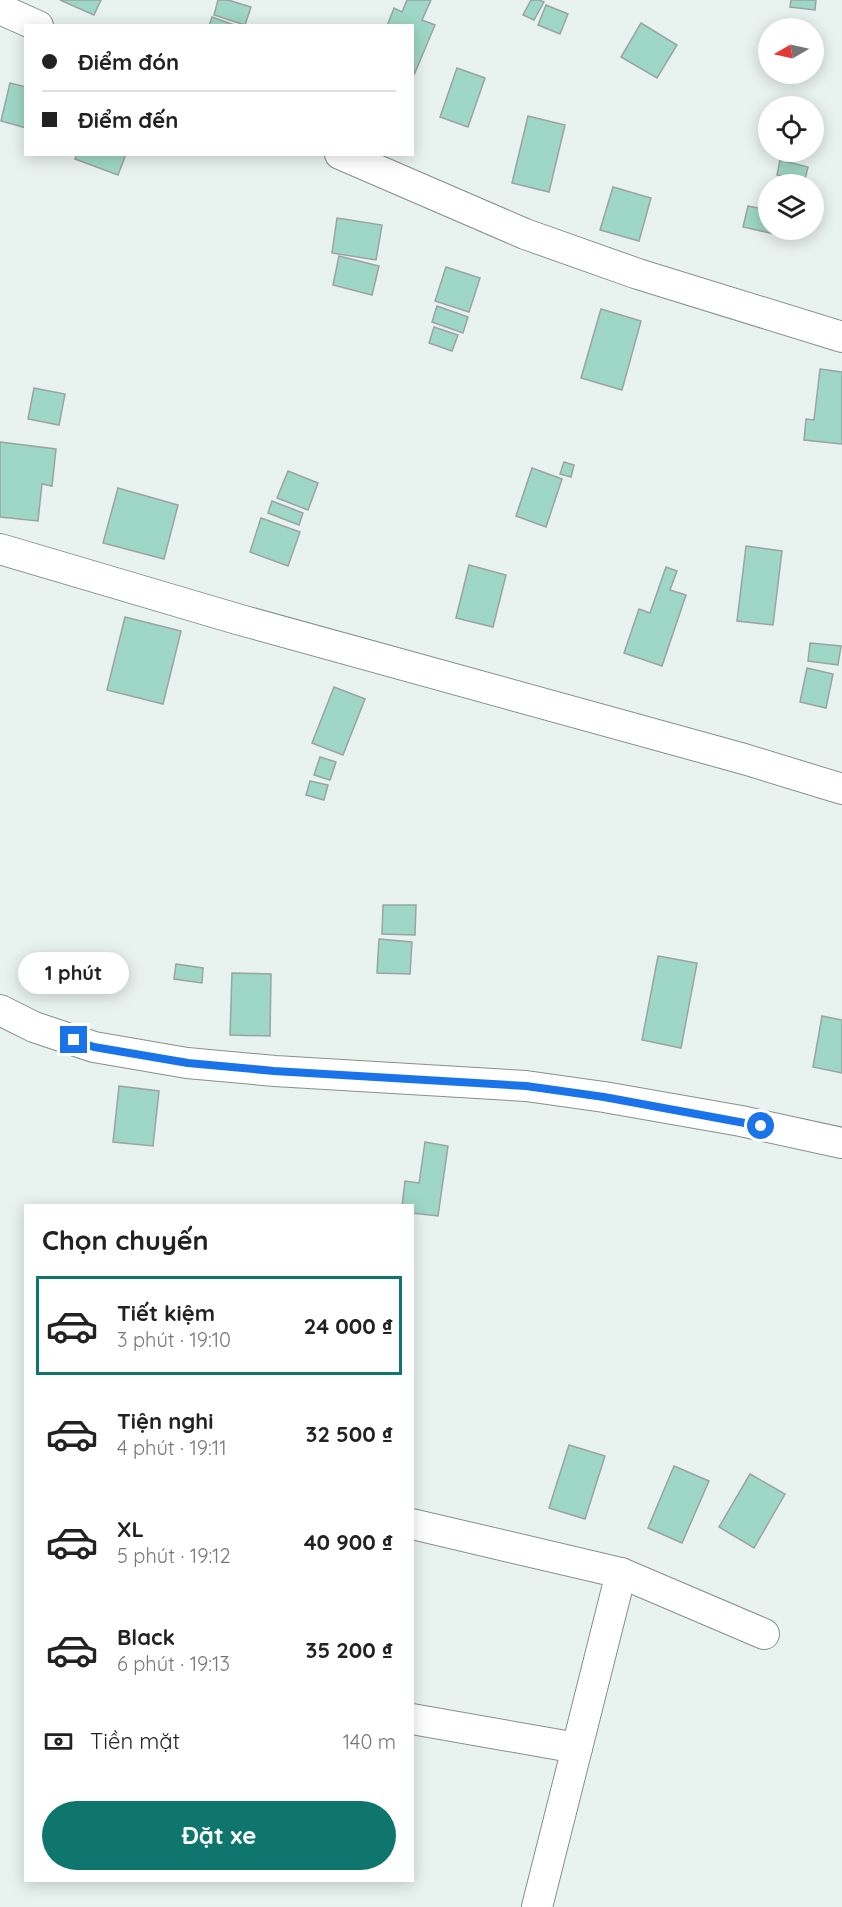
<!DOCTYPE html>
<html lang="vi">
<head>
<meta charset="utf-8">
<style>
  :root { --surface:#fff; --page:#f6f6f6; --text:#222; --muted:#767676; --line:#e0e0e0; --accent:#0f766e }
  body { margin:0; font-family:Quicksand,sans-serif; background:var(--page); color:var(--text); height:100vh; display:flex; flex-direction:column; font-size:22px; white-space:nowrap }
  * { box-sizing:border-box; margin:0 }
  p { font-size:20px; color:var(--muted) }
  .icon { flex:none; width:33px; height:33px; fill:none; stroke:currentColor; stroke-width:2; stroke-linecap:round; stroke-linejoin:round }
  .map { position:relative; flex:1; overflow:hidden }
  .drawer { position:absolute; left:24px; top:1204px; width:390px; height:678px; display:flex; flex-direction:column; background:var(--surface); border-radius:0px; box-shadow:0 3px 15px #0003 }
  .drawer>* { flex:none }
  .guide { position:absolute; left:24px; top:24px; width:390px; height:132px; border-radius:0px; box-shadow:0 3px 15px #0003; display:grid; align-content:center; height:132px; padding:0 18px; background:var(--surface) }
  .needle { width:39px; rotate:261deg }
  .tools { position:absolute; left:758px; top:18px; display:grid; gap:12px }
  .tools a { display:grid; place-items:center; width:66px; height:66px; border-radius:50%; background:var(--surface); box-shadow:0 3px 15px #0003; font-size:30px }
  .end { position:absolute; width:27px; height:27px; margin:-14px; border:8px solid #1a73e8; background:#fff; box-shadow:0 0 0 3px #fff }
  .from { border-radius:50% }
  .bubble { position:absolute; height:42px; border-radius:21px; background:var(--surface); box-shadow:0 3px 15px #0003; font-size:20px; font-weight:800; line-height:42px; text-align:center }
  .guide b { display:flex; align-items:center; gap:21px; height:57px; font-size:22px }
  .guide b+b { border-top:2px solid var(--line) }
  .guide i { width:15px; height:15px; background:var(--text) }
  ul { padding:0; list-style:none }
  li { display:flex; align-items:center; gap:18px; height:99px; margin:0 12px 9px; padding:0 6px; border:3px solid transparent; border-radius:0px }
  li div { flex:1 }
  li b { display:block; font-size:22px }
  li em { font-style:normal; font-weight:800 }
  li.on { border-color:var(--accent) }
  li>.icon { width:54px; height:54px; stroke-width:1.5 }
  h2 { padding:0 18px; font-size:27px; line-height:72px }
  .pay { display:flex; align-items:center; gap:15px; height:66px; padding:0 18px; font-size:22px }
  .pay p { margin-inline-start:auto }
  .button { display:flex; gap:12px; margin-top:auto; padding:12px 18px }
  .button a { flex:1; height:69px; border-radius:36px; background:var(--accent); color:#fff; font-size:24px; font-weight:800; line-height:69px; text-align:center }
  .map>svg:first-child { display:block }
  .building { fill:#9ed7c5; stroke:#9ba4a1; stroke-width:1.5 }
  .lines { fill:none; stroke-linecap:round; stroke-linejoin:round }
  .minor-casing { stroke:#87908d; stroke-width:32 }
  .minor { stroke:#fff; stroke-width:30 }
  .route { stroke:#1a73e8; stroke-width:8 }
</style>
</head>
<body>
<div class="map">
<svg width="842" height="1907" viewBox="0 0 842 1907">
  <rect width="100%" height="100%" fill="#e8f2ee"/>
  <g class="building">
    <path d="M60 0H101L94 15Z"/>
    <path d="M218 0H228L251 7 245 25 214 15Z"/>
    <path d="M407 0H431L422 20 435 25 414 75 412 26H387L394 8 402 12Z"/>
    <path d="M531 0H539L544 2 534 20 523 15Z"/>
    <path d="M791 0H816L815 10 790 7Z"/>
    <path d="M546 5 568 14 560 34 538 25Z"/>
    <path d="M212 17 237 26H209Z"/>
    <path d="M641 23 677 45 657 78 621 57Z"/>
    <path d="M457 68 485 78 468 127 440 117Z"/>
    <path d="M10 83 26 87V128L1 121Z"/>
    <path d="M528 116 565 125 549 192 512 183Z"/>
    <path d="M77 154H126L118 175 75 159Z"/>
    <path d="M780 160 808 167 804 183 777 175Z"/>
    <path d="M613 187 651 198 639 241 600 230Z"/>
    <path d="M748 206 768 210V230H785L784 236 743 227Z"/>
    <path d="M337 218 382 225 376 260 332 253Z"/>
    <path d="M339 256 379 266 372 295 333 285Z"/>
    <path d="M446 267 480 278 469 312 435 301Z"/>
    <path d="M437 306 468 317 463 333 432 322Z"/>
    <path d="M601 309 641 321 622 390 581 378Z"/>
    <path d="M434 327 458 335 452 351 429 343Z"/>
    <path d="M820 369 842 372V444L804 440 806 419 814 420Z"/>
    <path d="M34 388 65 394 59 425 28 419Z"/>
    <path d="M0 442 56 449 52 486 42 484 38 521 0 517Z"/>
    <path d="M564 462 574 465 571 477 560 474Z"/>
    <path d="M532 468 562 479 546 527 516 516Z"/>
    <path d="M288 471 318 483 308 510 277 498Z"/>
    <path d="M118 488 178 505 164 559 103 543Z"/>
    <path d="M272 501 303 513 299 525 268 513Z"/>
    <path d="M261 518 300 532 288 566 250 552Z"/>
    <path d="M746 546 782 551 773 625 737 621Z"/>
    <path d="M469 565 506 575 493 627 456 618Z"/>
    <path d="M666 567 677 571 670 590 686 595 662 666 624 653 639 609 650 613Z"/>
    <path d="M125 617 181 631 163 704 107 690Z"/>
    <path d="M810 643 841 646 838 665 808 661Z"/>
    <path d="M807 668 833 674 826 708 800 702Z"/>
    <path d="M334 687 365 699 343 755 312 743Z"/>
    <path d="M320 757 336 762 330 780 314 775Z"/>
    <path d="M310 781 328 785 324 800 306 795Z"/>
    <path d="M383 905H416L415 935 382 934Z"/>
    <path d="M379 939 412 942 410 974 377 973Z"/>
    <path d="M658 956 697 963 681 1048 642 1040Z"/>
    <path d="M176 964 203 968 202 983 174 979Z"/>
    <path d="M89 970 91 978 71 981 70 973Z"/>
    <path d="M232 973 271 974 270 1036 230 1035Z"/>
    <path d="M822 1016 842 1020V1073L813 1067Z"/>
    <path d="M119 1086 159 1091 153 1146 113 1142Z"/>
    <path d="M425 1142 448 1146 438 1216 412 1213V1206H402L405 1181 419 1183Z"/>
    <path d="M569 1445 605 1456 585 1519 549 1508Z"/>
    <path d="M674 1466 709 1481 682 1543 648 1528Z"/>
    <path d="M750 1474 785 1494 754 1548 719 1527Z"/>
  </g>
  <g class="lines">
    <defs>
      <g id="minor">
        <path d="M0 9 38 26"/>
        <path d="M340 154 525 234 638 274 842 337"/>
        <path d="M0 549 237 619 744 759 842 789"/>
        <path d="M0 1010 34 1027 94 1047 187 1063 275 1071 526 1086 604 1097 741 1121 842 1143"/>
        <path d="M412 1524 621 1573 764 1634"/>
        <path d="M412 1719 577 1748"/>
        <path d="M537 1907 621 1573"/>
      </g>
    </defs>
    <use href="#minor" class="minor-casing"/>
    <use href="#minor" class="minor"/>
  </g>
  <g class="lines">
    <path class="route" d="M74 1040 94 1047 188 1063 274 1071 526 1086 604 1097 761 1126"/>
  </g>
</svg>
<div class="tools">
<a><svg class="needle" viewBox="-14 -14 28 28"><path d="M0-13l5 13h-10z" fill="#e53935"/><path d="M0 13l5-13h-10z" fill="#767676"/></svg></a>
<a><svg class="icon" aria-label="locate" viewBox="0 0 24 24"><circle cx="12" cy="12" r="6"/><path d="M12 2v4M12 18v4M2 12h4M18 12h4"/></svg></a>
<a><svg class="icon" aria-label="layers" viewBox="0 0 24 24"><path d="M12 4l9 5-9 5-9-5zM3 14l9 5 9-5"/></svg></a>
</div>
<i class="end from" style="left:761px;top:1126px"></i>
<i class="end" style="left:74px;top:1040px"></i>
<div class="bubble" style="left:18px;top:952px;width:111px">1 phút</div>
<div class="guide">
<b><i class="from"></i>Điểm đón</b>
<b><i></i>Điểm đến</b>
</div>
<section class="drawer">
<h2>Chọn chuyến</h2>
<ul>
<li class="on"><svg class="icon" aria-label="car" viewBox="0 0 24 24"><path d="M5 17H2v-5l4-1 3-4h7l3 4 3 1v5h-3M9 17h6M6 11h13"/><circle cx="7" cy="17" r="2"/><circle cx="17" cy="17" r="2"/></svg><div><b>Tiết kiệm</b><p>3 phút · 19:10</p></div><em>24 000 ₫</em></li>
<li><svg class="icon" aria-label="car" viewBox="0 0 24 24"><path d="M5 17H2v-5l4-1 3-4h7l3 4 3 1v5h-3M9 17h6M6 11h13"/><circle cx="7" cy="17" r="2"/><circle cx="17" cy="17" r="2"/></svg><div><b>Tiện nghi</b><p>4 phút · 19:11</p></div><em>32 500 ₫</em></li>
<li><svg class="icon" aria-label="car" viewBox="0 0 24 24"><path d="M5 17H2v-5l4-1 3-4h7l3 4 3 1v5h-3M9 17h6M6 11h13"/><circle cx="7" cy="17" r="2"/><circle cx="17" cy="17" r="2"/></svg><div><b>XL</b><p>5 phút · 19:12</p></div><em>40 900 ₫</em></li>
<li><svg class="icon" aria-label="car" viewBox="0 0 24 24"><path d="M5 17H2v-5l4-1 3-4h7l3 4 3 1v5h-3M9 17h6M6 11h13"/><circle cx="7" cy="17" r="2"/><circle cx="17" cy="17" r="2"/></svg><div><b>Black</b><p>6 phút · 19:13</p></div><em>35 200 ₫</em></li>
</ul>
<div class="pay"><svg class="icon" aria-label="cash" viewBox="0 0 24 24"><path d="M3 7h18v10H3z"/><circle cx="12" cy="12" r="2"/></svg>Tiền mặt<p>140 m</p></div>
<div class="button"><a>Đặt xe</a></div>
</section>
</div>
</body>
</html>
